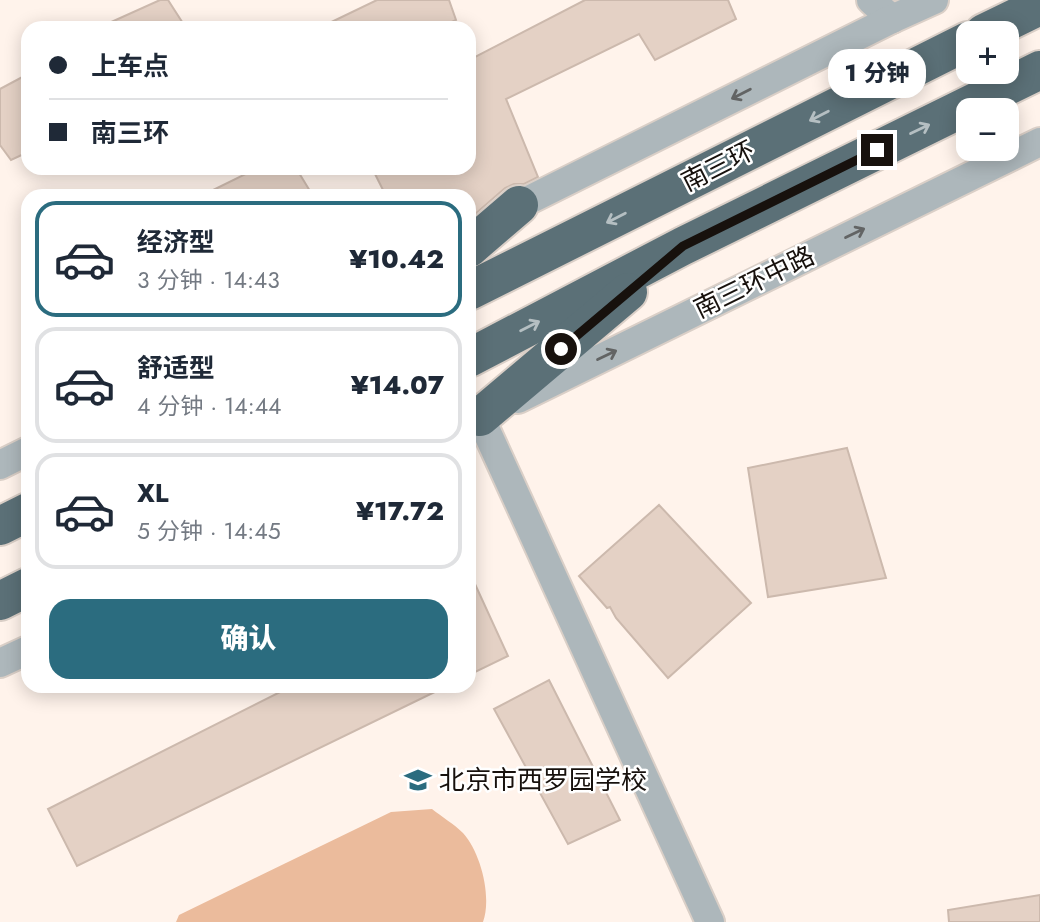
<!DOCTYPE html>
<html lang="zh">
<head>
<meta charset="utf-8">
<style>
  :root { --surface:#fff; --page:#f2f2f3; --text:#1f2937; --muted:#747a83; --line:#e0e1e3; --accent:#2b6c7f }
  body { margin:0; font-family:Jost,"Noto Sans SC",sans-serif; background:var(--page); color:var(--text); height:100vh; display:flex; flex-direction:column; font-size:26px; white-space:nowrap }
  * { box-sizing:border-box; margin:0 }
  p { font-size:23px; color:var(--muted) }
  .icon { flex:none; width:38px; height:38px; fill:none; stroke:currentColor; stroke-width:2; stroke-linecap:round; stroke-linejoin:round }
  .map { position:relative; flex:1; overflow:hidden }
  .side { position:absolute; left:21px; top:189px; width:455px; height:504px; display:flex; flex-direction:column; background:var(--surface); border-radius:21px; box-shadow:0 4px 18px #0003 }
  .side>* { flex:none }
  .banner { position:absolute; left:21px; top:21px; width:455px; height:154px; border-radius:21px; box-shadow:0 4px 18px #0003; display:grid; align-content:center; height:154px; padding:0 28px; background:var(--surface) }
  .tools { position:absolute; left:956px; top:21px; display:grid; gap:14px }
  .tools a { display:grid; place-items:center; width:63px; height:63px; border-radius:14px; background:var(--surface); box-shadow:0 4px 18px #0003; font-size:35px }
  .end { position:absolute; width:32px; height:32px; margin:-16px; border:9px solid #17110d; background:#fff; box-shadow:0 0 0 4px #fff }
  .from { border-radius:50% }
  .bubble { position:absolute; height:49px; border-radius:21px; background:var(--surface); box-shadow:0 4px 18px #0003; font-size:23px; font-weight:800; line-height:49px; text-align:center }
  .banner b { display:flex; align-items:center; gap:24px; height:66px; font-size:26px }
  .banner b+b { border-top:2px solid var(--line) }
  .banner i { width:18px; height:18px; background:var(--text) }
  ul { padding:12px 0 0; list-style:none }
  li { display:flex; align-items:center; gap:21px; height:116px; margin:0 14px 10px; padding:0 14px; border:4px solid var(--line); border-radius:21px }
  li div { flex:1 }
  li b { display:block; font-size:26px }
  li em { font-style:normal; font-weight:800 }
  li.current { border-color:var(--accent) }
  li>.icon { width:63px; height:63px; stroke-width:1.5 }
  .button { display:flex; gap:14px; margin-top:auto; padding:14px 28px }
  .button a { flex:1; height:80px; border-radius:21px; background:var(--accent); color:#fff; font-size:28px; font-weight:800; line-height:80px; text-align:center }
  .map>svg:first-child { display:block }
  .green { fill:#ebbb9c }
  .building { fill:#e4d1c5; stroke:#ccb9ad; stroke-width:2 }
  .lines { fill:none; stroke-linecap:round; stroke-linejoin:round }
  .minor-casing { stroke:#dacfc7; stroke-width:32 }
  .highway-casing { stroke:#dacfc7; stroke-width:42 }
  .minor { stroke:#adb7bb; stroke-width:28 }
  .highway { stroke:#5b7077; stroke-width:38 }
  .oneway { stroke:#626464 }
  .oneway2 { stroke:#b5bfc2 }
  .route { stroke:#17110d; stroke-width:9 }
  .labels { text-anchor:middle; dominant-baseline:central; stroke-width:5; stroke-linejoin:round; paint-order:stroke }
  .street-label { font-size:26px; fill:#17110d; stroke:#fff }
  .poi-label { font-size:26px; fill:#17110d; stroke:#fff; text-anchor:start }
</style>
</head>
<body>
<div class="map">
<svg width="1040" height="922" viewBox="0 0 1040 922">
  <rect width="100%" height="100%" fill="#fff3eb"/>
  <path class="green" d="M432 809C442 817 454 824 463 833 481 853 492 897 483 922H176L179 915 391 812Z"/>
  <g class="building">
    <path d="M160 0H168L186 28H98Z"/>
    <path d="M377 0H449L456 20 439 28H319Z"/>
    <path d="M585 0H728L736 19 655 60 639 34 506 99 538 177 524 184H514L505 188 474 215 469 217V196H386L372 168H469V60Z"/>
    <path d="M28 74V152L11 160 0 145V89Z"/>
    <path d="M258 168H296L313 196H201Z"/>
    <path d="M847 448 886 578 768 597 748 468Z"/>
    <path d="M659 505 751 603 668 678 616 618 610 607 607 608 579 576Z"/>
    <path d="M469 571 508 656 469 675Z"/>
    <path d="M549 680 620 820 568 844 494 709Z"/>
    <path d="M292 686H447L77 866 48 809Z"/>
    <path d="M1040 895V922H949L948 910Z"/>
  </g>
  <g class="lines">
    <defs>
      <g id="minor">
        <path d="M871 0 892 19"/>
        <path d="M503 213 892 19 934 0"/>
        <path d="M518 399 1040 142"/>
        <path d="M480 417 710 922"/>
        <path d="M0 465 28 451"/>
        <path d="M0 663 28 650"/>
      </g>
      <g id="highway">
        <path d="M984 33 1040 6"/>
        <path d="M469 248 519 205"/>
        <path d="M469 291 968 41"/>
        <path d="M469 358 683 246 1040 70"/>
        <path d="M480 417 628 292"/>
        <path d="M0 526 28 512"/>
        <path d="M0 601 28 587"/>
      </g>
    </defs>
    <use href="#minor" class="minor-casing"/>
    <use href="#highway" class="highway-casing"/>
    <use href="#minor" class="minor"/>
    <use href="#highway" class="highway"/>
  </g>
  <defs><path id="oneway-shaft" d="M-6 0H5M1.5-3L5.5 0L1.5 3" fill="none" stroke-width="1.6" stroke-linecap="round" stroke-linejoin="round" transform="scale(1.75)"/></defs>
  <g class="oneway">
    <use href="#oneway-shaft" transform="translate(741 94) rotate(153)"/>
    <use href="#oneway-shaft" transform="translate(855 233) rotate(-26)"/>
    <use href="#oneway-shaft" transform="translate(607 355) rotate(-26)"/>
  </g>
  <g class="oneway2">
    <use href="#oneway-shaft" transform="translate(819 116) rotate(153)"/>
    <use href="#oneway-shaft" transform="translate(920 129) rotate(-26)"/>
    <use href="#oneway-shaft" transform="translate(616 218) rotate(153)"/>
    <use href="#oneway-shaft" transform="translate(530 326) rotate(-27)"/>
  </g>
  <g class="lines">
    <path class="route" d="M561 349 683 246 877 150"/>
  </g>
  <defs>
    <symbol id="school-bare" viewBox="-9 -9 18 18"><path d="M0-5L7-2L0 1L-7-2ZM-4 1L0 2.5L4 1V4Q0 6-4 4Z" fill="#2b6c7f" stroke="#fff" stroke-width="2.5" paint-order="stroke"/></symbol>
  </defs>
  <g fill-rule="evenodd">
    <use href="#school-bare" x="399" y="761" width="38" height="38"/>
  </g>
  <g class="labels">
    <g class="street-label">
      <text transform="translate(718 166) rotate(-27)">南三环</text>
      <text transform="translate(754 282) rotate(-26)">南三环中路</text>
    </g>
    <g class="poi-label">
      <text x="439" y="780">北京市西罗园学校</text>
    </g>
  </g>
</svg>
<div class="tools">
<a>+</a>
<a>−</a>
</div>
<i class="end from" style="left:561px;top:349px"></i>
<i class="end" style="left:877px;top:150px"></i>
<div class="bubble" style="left:828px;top:49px;width:98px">1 分钟</div>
<div class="banner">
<b><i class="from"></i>上车点</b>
<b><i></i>南三环</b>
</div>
<section class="side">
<ul>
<li class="current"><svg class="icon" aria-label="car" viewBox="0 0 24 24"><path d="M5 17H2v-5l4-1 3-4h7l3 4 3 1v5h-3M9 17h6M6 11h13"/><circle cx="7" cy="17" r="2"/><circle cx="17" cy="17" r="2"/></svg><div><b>经济型</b><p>3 分钟 · 14:43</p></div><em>¥10.42</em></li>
<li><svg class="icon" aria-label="car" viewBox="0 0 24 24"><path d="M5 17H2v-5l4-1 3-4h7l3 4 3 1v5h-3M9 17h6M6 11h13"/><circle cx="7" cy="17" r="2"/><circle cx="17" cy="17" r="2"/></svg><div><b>舒适型</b><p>4 分钟 · 14:44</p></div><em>¥14.07</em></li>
<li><svg class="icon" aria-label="car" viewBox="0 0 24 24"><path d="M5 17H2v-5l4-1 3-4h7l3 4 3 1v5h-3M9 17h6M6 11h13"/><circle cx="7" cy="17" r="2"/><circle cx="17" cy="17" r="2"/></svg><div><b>XL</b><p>5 分钟 · 14:45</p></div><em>¥17.72</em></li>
</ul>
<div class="button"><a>确认</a></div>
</section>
</div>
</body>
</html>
